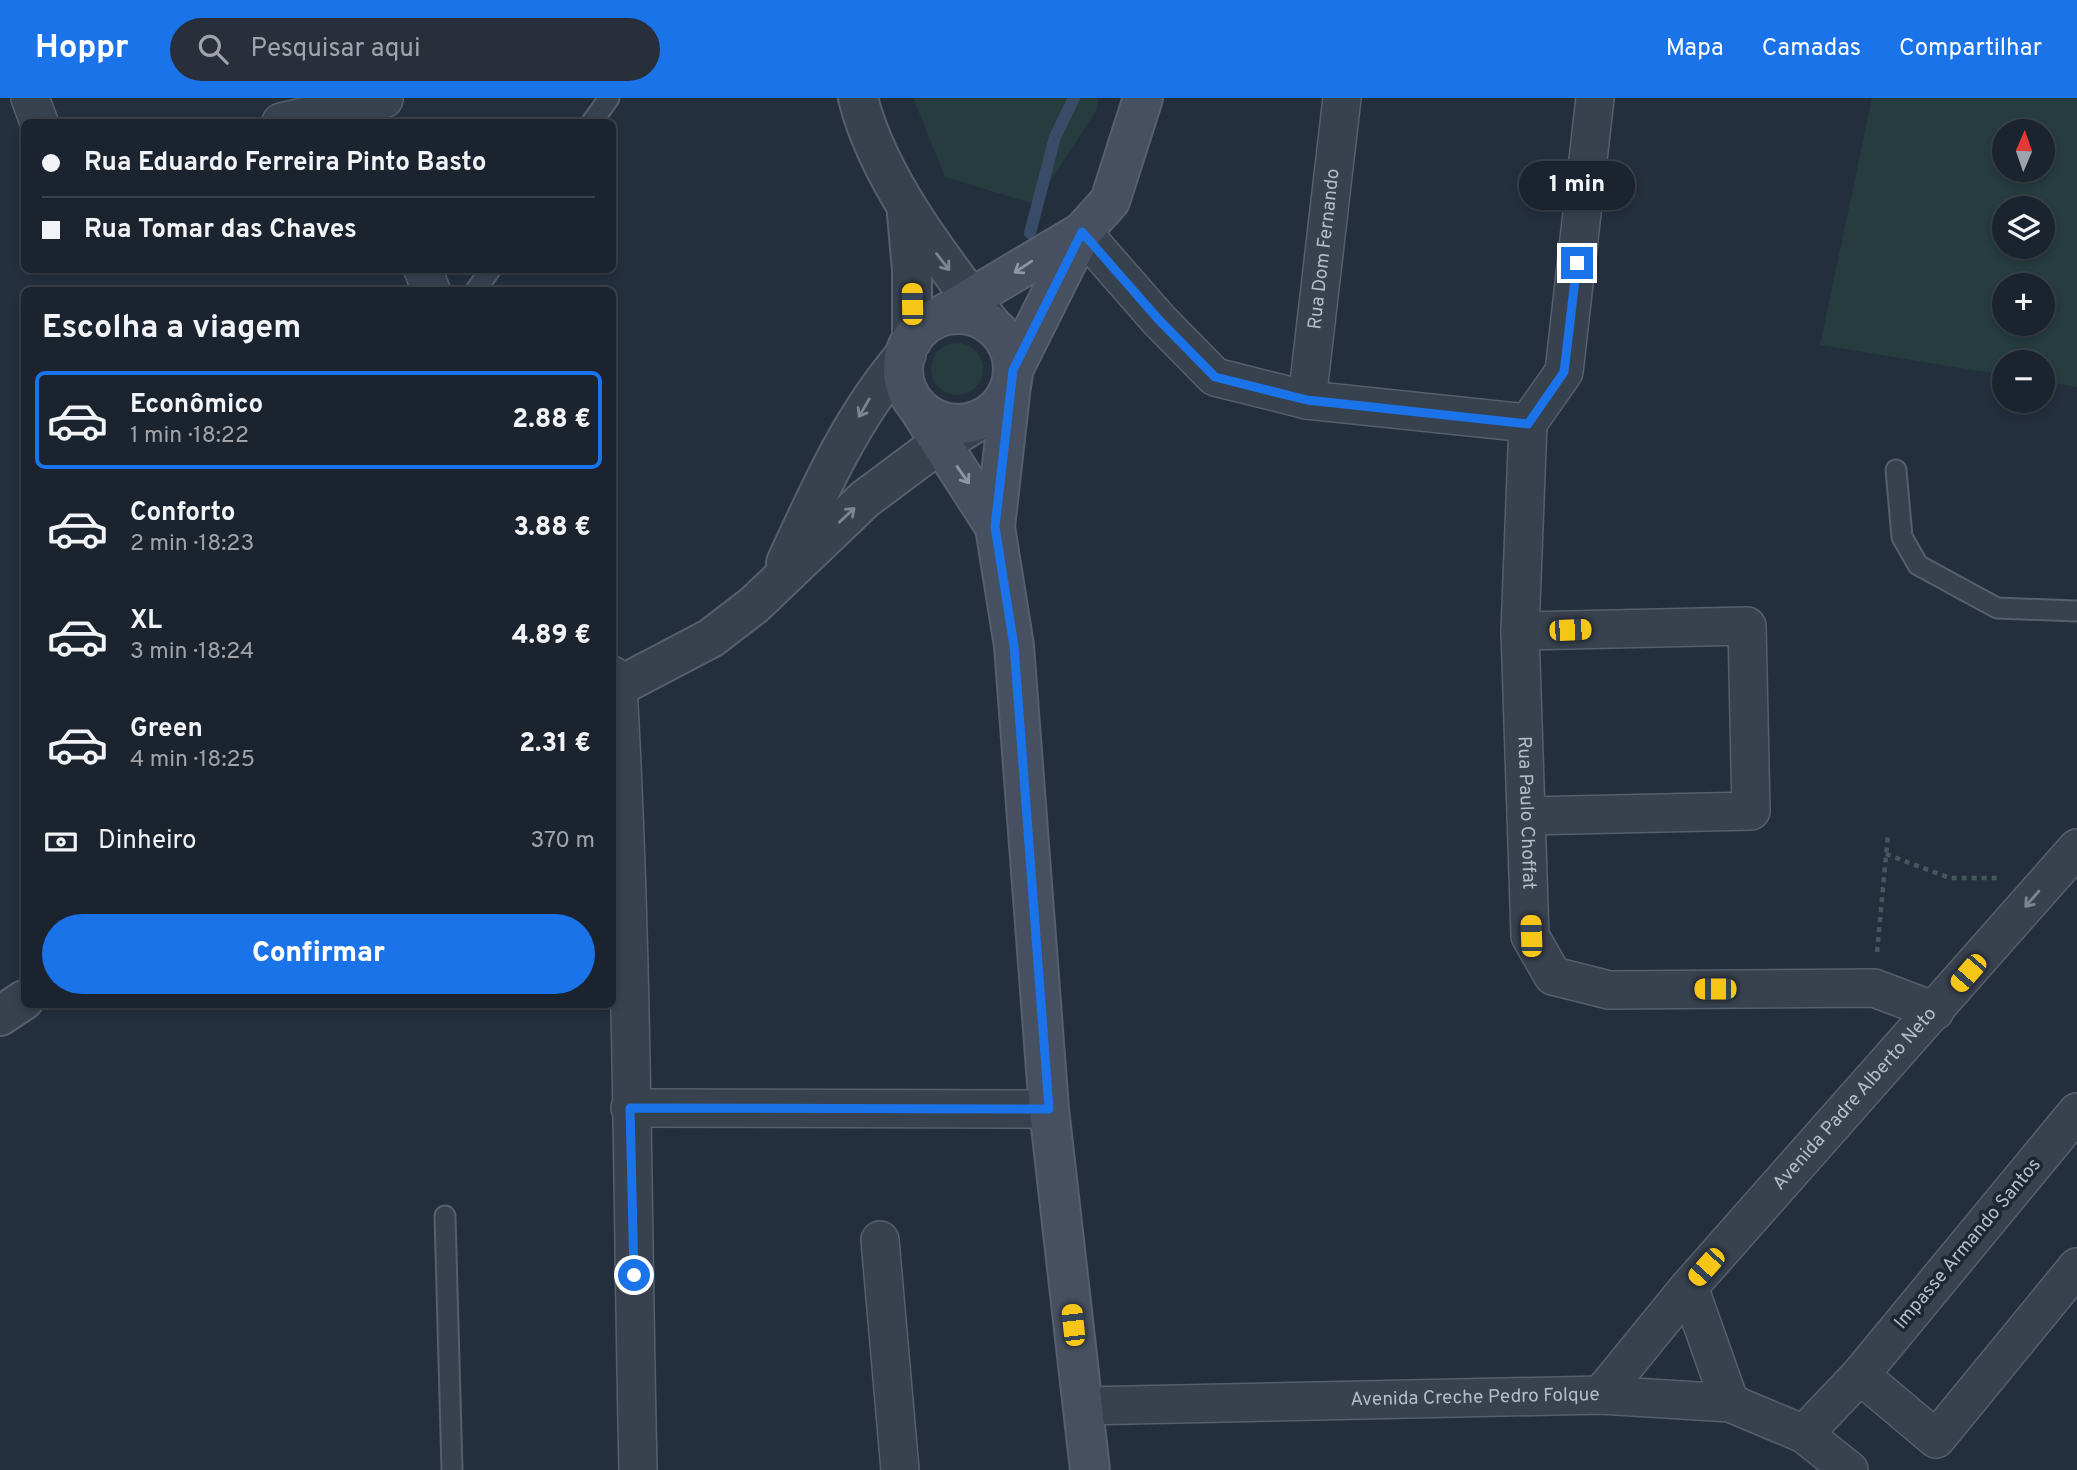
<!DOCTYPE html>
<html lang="pt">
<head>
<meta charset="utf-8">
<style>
  :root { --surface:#1b232e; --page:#282f3a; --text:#f1f3f6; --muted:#a0a4aa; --line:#39404a; --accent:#1a73e8 }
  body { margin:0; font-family:Overpass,sans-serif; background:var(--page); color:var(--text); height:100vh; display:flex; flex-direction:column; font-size:26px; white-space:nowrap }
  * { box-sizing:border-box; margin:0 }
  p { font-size:23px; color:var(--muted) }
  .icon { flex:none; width:38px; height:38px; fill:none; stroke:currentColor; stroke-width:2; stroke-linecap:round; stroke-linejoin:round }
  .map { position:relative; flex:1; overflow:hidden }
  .details { position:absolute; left:21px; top:189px; width:595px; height:721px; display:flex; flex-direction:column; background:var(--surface); border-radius:10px; box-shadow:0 4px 10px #0003,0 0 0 2px var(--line) }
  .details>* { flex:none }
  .guide { position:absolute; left:21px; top:21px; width:595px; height:154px; border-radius:10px; box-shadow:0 4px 10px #0003,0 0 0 2px var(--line); display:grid; align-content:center; height:154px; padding:0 21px; background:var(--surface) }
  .needle { width:46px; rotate:2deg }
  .tools { position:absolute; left:1992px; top:21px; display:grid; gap:14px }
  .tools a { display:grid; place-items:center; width:63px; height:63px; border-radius:50%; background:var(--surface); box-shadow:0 4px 10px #0003,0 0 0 2px var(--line); font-size:35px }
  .end { position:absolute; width:32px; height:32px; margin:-16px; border:9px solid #1a73e8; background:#fff; box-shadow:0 0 0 4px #fff }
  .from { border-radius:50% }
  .bubble { position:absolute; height:49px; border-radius:24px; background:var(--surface); box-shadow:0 4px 10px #0003,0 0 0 2px var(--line); font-size:23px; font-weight:800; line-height:49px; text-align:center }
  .car { position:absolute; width:21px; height:42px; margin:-21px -10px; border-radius:9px; box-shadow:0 0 5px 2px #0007; background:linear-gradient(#f5c518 24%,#345 0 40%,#f5c518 0 76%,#345 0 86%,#f5c518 0) }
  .guide b { display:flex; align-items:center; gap:24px; height:66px; font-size:26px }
  .guide b+b { border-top:2px solid var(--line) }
  .guide i { width:18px; height:18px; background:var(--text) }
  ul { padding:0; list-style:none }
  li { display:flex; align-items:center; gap:21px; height:98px; margin:0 14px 10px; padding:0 7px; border:4px solid transparent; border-radius:10px }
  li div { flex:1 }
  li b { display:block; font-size:26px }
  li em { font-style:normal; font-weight:800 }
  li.on { border-color:var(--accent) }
  li>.icon { width:63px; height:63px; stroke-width:1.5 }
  h2 { padding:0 21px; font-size:32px; line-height:84px }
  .pay { display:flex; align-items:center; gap:18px; height:77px; padding:0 21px; font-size:26px }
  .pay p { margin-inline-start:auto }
  .action { display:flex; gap:14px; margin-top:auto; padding:14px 21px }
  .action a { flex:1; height:80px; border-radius:42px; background:var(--accent); color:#fff; font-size:28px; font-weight:800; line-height:80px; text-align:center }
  header { display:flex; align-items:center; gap:42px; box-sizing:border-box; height:98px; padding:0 35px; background:var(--accent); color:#fff }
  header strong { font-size:33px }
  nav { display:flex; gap:38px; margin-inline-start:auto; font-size:24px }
  .search { width:490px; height:63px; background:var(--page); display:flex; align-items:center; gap:18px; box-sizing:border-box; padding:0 24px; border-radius:38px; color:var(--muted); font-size:26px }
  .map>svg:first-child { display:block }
  .green { fill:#263c3f; fill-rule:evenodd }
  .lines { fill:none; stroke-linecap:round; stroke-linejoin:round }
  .stream { stroke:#394c67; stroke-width:12 }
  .service-casing { stroke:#565f6c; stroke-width:23 }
  .minor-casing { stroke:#565f6c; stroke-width:40 }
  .tertiary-casing { stroke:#565f6c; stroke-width:42 }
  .secondary-casing { stroke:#565f6c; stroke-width:42 }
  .path { stroke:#44595c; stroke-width:4.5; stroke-dasharray:5 5; stroke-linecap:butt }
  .service { stroke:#38414e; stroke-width:19 }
  .minor { stroke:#38414e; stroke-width:37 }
  .tertiary { stroke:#38414e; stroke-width:38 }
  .secondary { stroke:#465061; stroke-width:38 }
  .oneway { stroke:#7c8592 }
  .oneway2 { stroke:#8e96a5 }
  .route { stroke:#1a73e8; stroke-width:9 }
  .labels { text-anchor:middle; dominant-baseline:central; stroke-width:7; stroke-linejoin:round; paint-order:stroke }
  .street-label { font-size:19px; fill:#b4bcc9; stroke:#1d2633 }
</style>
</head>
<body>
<header>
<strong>Hoppr</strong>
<div class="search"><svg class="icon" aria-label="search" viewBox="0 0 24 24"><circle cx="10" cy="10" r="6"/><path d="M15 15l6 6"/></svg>Pesquisar aqui</div>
<nav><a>Mapa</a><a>Camadas</a><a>Compartilhar</a></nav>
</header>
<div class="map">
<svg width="2077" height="1372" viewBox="0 0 2077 1372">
  <rect width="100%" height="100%" fill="#242f3e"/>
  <g class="green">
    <path d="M913 0H1098L1096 13 1035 106 945 79Z"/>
    <path d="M1872 0H2077V289L2042 283V264H2004V277L1820 247ZM2004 33H2042V72H2004ZM2004 110H2042V149H2004ZM2004 187H2042V226H2004Z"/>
    <circle cx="957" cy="271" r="26"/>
  </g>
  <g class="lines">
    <path class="stream" d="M1030 135 1055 39 1074 0"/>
    <defs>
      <g id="service">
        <path d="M592 24 609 0"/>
        <path d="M476 192 490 172"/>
        <path d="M1896 372 1902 439 1918 467 1997 510 2077 513"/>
        <path d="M445 1118 452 1372"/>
      </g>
      <g id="minor">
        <path d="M30 0 39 24"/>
        <path d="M281 24 384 1"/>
        <path d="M1082 134 1159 222 1215 279 1307 302 1528 325 1564 274 1595 0"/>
        <path d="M423 172 431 192"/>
        <path id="s1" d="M1307 302 1342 0"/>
        <path id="s2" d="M1528 325 1520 533 1530 838 1553 878 1609 892 1874 890 1935 913"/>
        <path d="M1520 533 1747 528 1751 713 1526 718"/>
        <path d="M612 577 618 589C633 850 632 1111 638 1372"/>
        <path d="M630 1010 1049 1011"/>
        <path d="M2077 1014 1860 1277 1936 1341 2077 1169"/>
        <path d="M880 1142 900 1372"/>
        <path d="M1689 1189 1730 1305"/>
        <path id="s3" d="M1601 1297 1689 1189 2077 750"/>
        <path id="s4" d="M1083 1308 1601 1297 1730 1305 1804 1336 1849 1372"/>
        <path d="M1804 1336 1860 1277"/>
      </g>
      <g id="tertiary">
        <path d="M858 0C878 81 942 162 992 228"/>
        <path d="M907 116 912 172V242"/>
        <path d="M786 465C820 391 852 318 906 256"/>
        <path d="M612 592 711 540 754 507 865 401 924 357 981 321"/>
        <path d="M0 918 24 902"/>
      </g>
      <g id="secondary">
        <circle cx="958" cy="271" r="55"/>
        <path d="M939 219 1082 134"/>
        <path d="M1013 272 1082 134 1110 103 1143 0"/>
        <path d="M1011 287 995 429 1014 548 1049 1011 1090 1372"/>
        <path d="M917 308 995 429"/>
      </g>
    </defs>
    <use href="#service" class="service-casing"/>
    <use href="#minor" class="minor-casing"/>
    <use href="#tertiary" class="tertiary-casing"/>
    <use href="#secondary" class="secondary-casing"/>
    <g class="path">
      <path d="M1886 756 1950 780H2000"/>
      <path d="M1877 854 1888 737"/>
    </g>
    <use href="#service" class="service"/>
    <use href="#minor" class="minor"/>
    <use href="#tertiary" class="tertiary"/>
    <use href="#secondary" class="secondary"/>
  </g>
  <defs><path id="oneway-shaft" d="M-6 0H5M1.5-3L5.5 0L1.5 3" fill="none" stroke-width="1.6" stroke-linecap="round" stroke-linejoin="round" transform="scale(1.75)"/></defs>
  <g class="oneway">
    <use href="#oneway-shaft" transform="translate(943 164) rotate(52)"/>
    <use href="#oneway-shaft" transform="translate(864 310) rotate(120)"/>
    <use href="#oneway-shaft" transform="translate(847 417) rotate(-43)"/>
    <use href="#oneway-shaft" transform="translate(2032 801) rotate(131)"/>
  </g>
  <g class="oneway2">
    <use href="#oneway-shaft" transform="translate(1023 169) rotate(146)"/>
    <use href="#oneway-shaft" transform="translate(963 377) rotate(55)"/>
  </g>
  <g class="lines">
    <path class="route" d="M634 1177 630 1010 1049 1011 1014 548 995 429 1013 272 1082 134 1159 222 1215 279 1307 302 1528 326 1564 274 1577 165"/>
  </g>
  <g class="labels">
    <g class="street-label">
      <text stroke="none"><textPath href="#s1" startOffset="152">Rua Dom Fernando</textPath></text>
      <text stroke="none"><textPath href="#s2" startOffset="390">Rua Paulo Choffat</textPath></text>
      <text stroke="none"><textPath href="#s3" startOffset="390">Avenida Padre Alberto Neto</textPath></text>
      <text transform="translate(1968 1146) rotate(-50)">Impasse Armando Santos</text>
      <text stroke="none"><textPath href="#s4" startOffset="392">Avenida Creche Pedro Folque</textPath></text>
    </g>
  </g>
</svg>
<div class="tools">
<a><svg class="needle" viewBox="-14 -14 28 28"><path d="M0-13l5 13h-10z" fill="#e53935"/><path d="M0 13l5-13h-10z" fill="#a0a4aa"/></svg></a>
<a><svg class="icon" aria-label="layers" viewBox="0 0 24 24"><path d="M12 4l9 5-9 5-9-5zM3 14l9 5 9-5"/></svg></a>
<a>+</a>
<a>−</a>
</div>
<i class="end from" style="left:634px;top:1177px"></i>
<i class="end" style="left:1577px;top:165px"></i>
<div class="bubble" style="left:1519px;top:63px;width:116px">1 min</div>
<i class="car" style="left:912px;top:206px;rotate:359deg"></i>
<i class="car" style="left:1570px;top:532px;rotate:88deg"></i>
<i class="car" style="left:1531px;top:838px;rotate:358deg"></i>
<i class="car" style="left:1968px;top:875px;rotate:221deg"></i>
<i class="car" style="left:1715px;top:891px;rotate:270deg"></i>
<i class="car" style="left:1706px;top:1169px;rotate:222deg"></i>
<i class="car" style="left:1073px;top:1227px;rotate:354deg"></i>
<div class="guide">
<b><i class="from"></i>Rua Eduardo Ferreira Pinto Basto</b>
<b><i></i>Rua Tomar das Chaves</b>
</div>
<section class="details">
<h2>Escolha a viagem</h2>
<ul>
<li class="on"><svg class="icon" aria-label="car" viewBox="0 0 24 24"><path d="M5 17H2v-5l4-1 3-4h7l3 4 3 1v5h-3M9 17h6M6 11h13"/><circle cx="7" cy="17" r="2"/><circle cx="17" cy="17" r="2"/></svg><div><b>Econômico</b><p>1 min · 18:22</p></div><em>2.88 €</em></li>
<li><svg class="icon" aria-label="car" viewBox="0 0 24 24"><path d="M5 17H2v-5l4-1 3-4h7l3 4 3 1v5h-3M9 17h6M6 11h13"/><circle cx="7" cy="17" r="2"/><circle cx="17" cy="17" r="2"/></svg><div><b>Conforto</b><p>2 min · 18:23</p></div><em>3.88 €</em></li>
<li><svg class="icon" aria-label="car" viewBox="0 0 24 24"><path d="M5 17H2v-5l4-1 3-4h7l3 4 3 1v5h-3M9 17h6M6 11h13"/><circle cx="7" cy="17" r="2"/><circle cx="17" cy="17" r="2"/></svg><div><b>XL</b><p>3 min · 18:24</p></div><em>4.89 €</em></li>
<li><svg class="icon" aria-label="car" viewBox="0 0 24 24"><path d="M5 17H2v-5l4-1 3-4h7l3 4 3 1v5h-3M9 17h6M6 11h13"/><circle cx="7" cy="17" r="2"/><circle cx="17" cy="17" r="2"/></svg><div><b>Green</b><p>4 min · 18:25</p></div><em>2.31 €</em></li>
</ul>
<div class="pay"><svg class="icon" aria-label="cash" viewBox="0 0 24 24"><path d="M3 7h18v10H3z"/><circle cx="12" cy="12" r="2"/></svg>Dinheiro<p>370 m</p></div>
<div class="action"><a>Confirmar</a></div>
</section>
</div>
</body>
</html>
